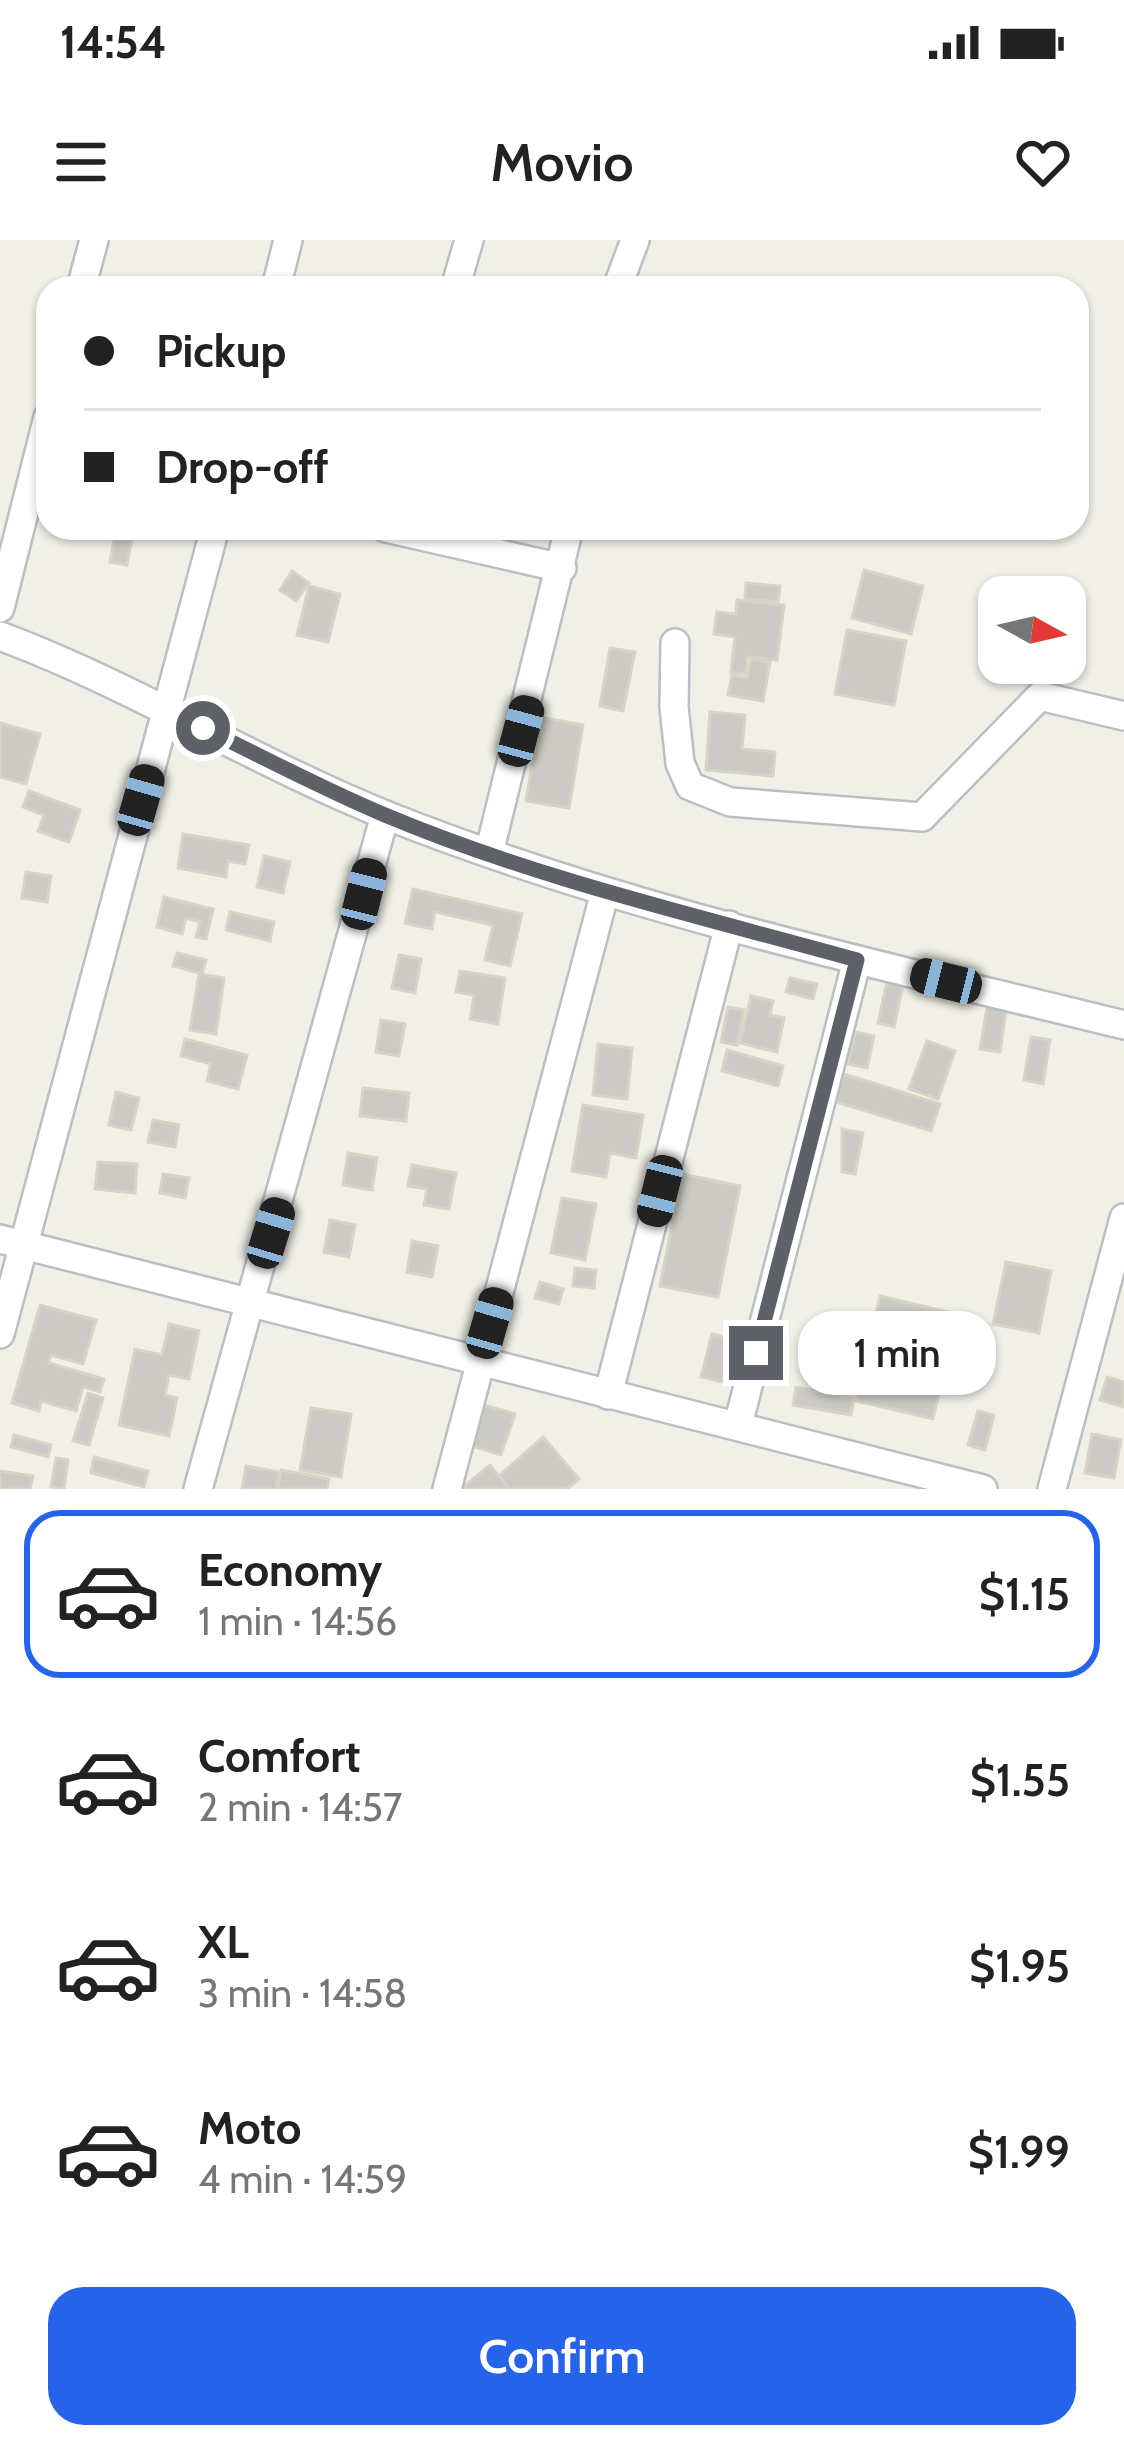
<!DOCTYPE html>
<html lang="en">
<head>
<meta charset="utf-8">
<style>
  :root { --surface:#fff; --page:#f2f2f2; --text:#222; --muted:#767676; --line:#e0e0e0; --accent:#2563eb }
  body { margin:0; font-family:Cabin,sans-serif; background:var(--page); color:var(--text); height:100vh; display:flex; flex-direction:column; font-size:45px; white-space:nowrap }
  * { box-sizing:border-box; margin:0 }
  p { font-size:39px; color:var(--muted) }
  .icon { flex:none; width:66px; height:66px; fill:none; stroke:currentColor; stroke-width:2; stroke-linecap:round; stroke-linejoin:round }
  .map { position:relative; height:1249px; overflow:hidden }
  .drawer { display:flex; flex-direction:column; background:var(--surface); flex:1 }
  .drawer>* { flex:none }
  .banner { position:absolute; left:36px; top:36px; width:1053px; height:264px; border-radius:36px; box-shadow:0 3px 9px #0004; display:grid; align-content:center; height:264px; padding:0 48px; background:var(--surface) }
  .needle { width:78px; rotate:98deg }
  .tools { position:absolute; left:978px; top:336px; display:grid; gap:24px }
  .tools a { display:grid; place-items:center; width:108px; height:108px; border-radius:24px; background:var(--surface); box-shadow:0 3px 9px #0004; font-size:60px }
  .end { position:absolute; width:54px; height:54px; margin:-27px; border:15px solid #5e6268; background:#fff; box-shadow:0 0 0 6px #fff }
  .from { border-radius:50% }
  .bubble { position:absolute; height:84px; border-radius:36px; background:var(--surface); box-shadow:0 3px 9px #0004; font-size:39px; font-weight:600; line-height:84px; text-align:center }
  .car { position:absolute; width:36px; height:72px; margin:-36px -18px; border-radius:15px; box-shadow:0 0 9px 3px #0007; background:linear-gradient(#222 24%,#8ab4d8 0 40%,#222 0 76%,#8ab4d8 0 86%,#222 0) }
  .banner b { display:flex; align-items:center; gap:42px; height:114px; font-size:45px }
  .banner b+b { border-top:3px solid var(--line) }
  .banner i { width:30px; height:30px; background:var(--text) }
  ul { padding:21px 0 0; list-style:none }
  li { display:flex; align-items:center; gap:36px; height:168px; margin:0 24px 18px; padding:0 24px; border:6px solid transparent; border-radius:36px }
  li div { flex:1 }
  li b { display:block; font-size:45px }
  li em { font-style:normal; font-weight:600 }
  li.on { border-color:var(--accent) }
  li>.icon { width:108px; height:108px; stroke-width:1.5 }
  .cta { display:flex; gap:24px; margin-top:auto; padding:24px 48px }
  .cta a { flex:1; height:138px; border-radius:36px; background:var(--accent); color:#fff; font-size:48px; font-weight:600; line-height:138px; text-align:center }
  .status { display:flex; justify-content:space-between; align-items:center; height:84px; padding:0 60px; background:var(--surface); direction:ltr }
  .status svg { height:33px; fill:currentColor }
  header { display:flex; justify-content:space-between; align-items:center; height:156px; padding:0 48px; background:var(--surface); font-size:54px; font-weight:600 }
  .map>svg:first-child { display:block }
  .building { fill:#cccac4; stroke:#d7d3c5; stroke-width:3 }
  .lines { fill:none; stroke-linecap:round; stroke-linejoin:round }
  .minor-casing { stroke:#bbbec3; stroke-width:32 }
  .minor { stroke:#fff; stroke-width:27 }
  .route { stroke:#5e6268; stroke-width:15 }
</style>
</head>
<body>
<div class="status"><b>14:54</b><svg viewBox="0 0 49 12"><path d="M0 12V9h3v3zM5 12V6h3v6zM10 12V3h3v9zM15 12V0h3v12zM26 1h20v11H26zM47 4h2v5h-2z"/></svg></div>
<header><svg class="icon" aria-label="menu" viewBox="0 0 24 24"><path d="M4 6h16M4 12h16M4 18h16"/></svg>Movio<svg class="icon" aria-label="heart" viewBox="0 0 24 24"><path d="M12 20l-8-8c-3-5 5-10 8-4 3-6 11-1 8 4z"/></svg></header>
<div class="map">
<svg width="1124" height="1249" viewBox="0 0 1124 1249">
  <rect width="100%" height="100%" fill="#f1f0e7"/>
  <g class="building">
    <path d="M116 288H134L127 325 110 322Z"/>
    <path d="M864 330 923 346 911 394 852 378Z"/>
    <path d="M292 331 309 343 296 361 280 350Z"/>
    <path d="M746 343 780 346 778 362 745 359Z"/>
    <path d="M309 346 340 354 328 402 297 395Z"/>
    <path d="M737 360 784 365 777 420 747 417 746 434 731 432 735 397 714 394 717 372 736 374Z"/>
    <path d="M847 390 906 401 894 465 835 454Z"/>
    <path d="M610 408 635 412 623 471 600 466Z"/>
    <path d="M751 419 770 422 763 461 728 455 732 435 747 438Z"/>
    <path d="M710 472 745 475 742 509 775 512 773 536 706 530Z"/>
    <path d="M540 477 583 485 569 568 526 561Z"/>
    <path d="M0 483 40 494 26 544 0 537Z"/>
    <path d="M29 551 80 570 69 602 38 591 44 575 23 567Z"/>
    <path d="M183 594 249 605 245 624 228 621 226 637 178 628Z"/>
    <path d="M264 616 290 622 283 653 257 647Z"/>
    <path d="M26 632 51 636 47 662 22 658Z"/>
    <path d="M413 649 522 674 510 726 485 720 493 685 435 672 432 689 405 683Z"/>
    <path d="M164 657 213 669 206 699 196 697 200 682 186 678 182 694 157 687Z"/>
    <path d="M230 672 274 682 270 701 226 690Z"/>
    <path d="M177 713 206 720 202 734 173 726Z"/>
    <path d="M399 715 421 719 415 753 392 748Z"/>
    <path d="M460 731 505 738 498 784 470 779 474 755 456 752Z"/>
    <path d="M199 734 224 738 216 794 190 790Z"/>
    <path d="M888 737 904 740 894 787 878 783Z"/>
    <path d="M790 738 817 744 813 759 786 752Z"/>
    <path d="M751 756 773 761 770 775 784 778 777 812 740 803Z"/>
    <path d="M728 767 744 770 737 805 721 802Z"/>
    <path d="M987 767 1006 770 1000 812 980 809Z"/>
    <path d="M381 780 405 784 399 816 376 812Z"/>
    <path d="M855 792 874 796 867 828 848 824Z"/>
    <path d="M1031 797 1050 800 1043 844 1024 840Z"/>
    <path d="M185 799 247 815 238 849 207 841 211 824 181 816Z"/>
    <path d="M927 801 955 811 938 859 909 849Z"/>
    <path d="M598 804 632 808 627 859 593 855Z"/>
    <path d="M727 810 783 826 778 846 722 831Z"/>
    <path d="M831 830 940 864 931 891 823 858Z"/>
    <path d="M363 848 409 853 406 881 360 876Z"/>
    <path d="M116 852 139 858 131 890 109 885Z"/>
    <path d="M583 865 643 875 636 918 610 913 606 937 572 931Z"/>
    <path d="M153 880 179 885 175 907 148 902Z"/>
    <path d="M842 889 863 893 855 934 842 932Z"/>
    <path d="M348 913 377 918 372 950 343 945Z"/>
    <path d="M98 922 137 924 135 953 95 949Z"/>
    <path d="M412 925 456 933 449 969 424 965 427 949 408 946Z"/>
    <path d="M163 934 189 938 185 958 160 953Z"/>
    <path d="M682 934 740 946 718 1057 660 1046Z"/>
    <path d="M562 958 596 964 585 1020 551 1013Z"/>
    <path d="M330 980 355 985 349 1017 324 1012Z"/>
    <path d="M412 1001 438 1006 432 1037 407 1032Z"/>
    <path d="M1006 1022 1051 1031 1039 1093 993 1084Z"/>
    <path d="M575 1028 596 1030 594 1048 573 1046Z"/>
    <path d="M540 1042 563 1049 559 1064 535 1058Z"/>
    <path d="M880 1056 957 1074 933 1179 856 1161Z"/>
    <path d="M40 1065 96 1080 83 1124 51 1115 49 1123 104 1139 100 1152 83 1147 76 1171 41 1161 39 1171 12 1163Z"/>
    <path d="M169 1084 199 1091 189 1139 169 1135 165 1155 177 1158 169 1196 119 1185 135 1109 162 1115Z"/>
    <path d="M712 1094 733 1099 723 1142 701 1137Z"/>
    <path d="M1107 1137 1124 1142V1167L1100 1160Z"/>
    <path d="M796 1147 854 1158 851 1175 793 1165Z"/>
    <path d="M88 1153 103 1158 89 1205 73 1201Z"/>
    <path d="M481 1164 515 1174 501 1215 469 1205Z"/>
    <path d="M311 1168 351 1174 341 1237 300 1230Z"/>
    <path d="M978 1171 994 1175 985 1210 968 1205Z"/>
    <path d="M1092 1194 1121 1200 1114 1238 1085 1233Z"/>
    <path d="M14 1195 51 1205 48 1217 11 1207Z"/>
    <path d="M543 1197 579 1239 567 1249H510L499 1236Z"/>
    <path d="M94 1217 148 1231 144 1247 91 1233Z"/>
    <path d="M56 1218 68 1220 64 1249 51 1247Z"/>
    <path d="M490 1225 509 1249H465L463 1247Z"/>
    <path d="M246 1226 279 1232 276 1249H242Z"/>
    <path d="M281 1230 329 1239 327 1249H278Z"/>
    <path d="M0 1231 33 1236 30 1249H0Z"/>
  </g>
  <g class="lines">
    <defs>
      <g id="minor">
        <path d="M81 48 94 0"/>
        <path d="M276 48 288 0"/>
        <path d="M455 48 469 0"/>
        <path d="M617 48 635 0"/>
        <path d="M386 288 562 328"/>
        <path d="M0 368 48 177"/>
        <path d="M0 396C134 446 256 523 388 576 625 670 877 724 1124 785"/>
        <path d="M675 403 674 467 680 523 690 546 730 562 922 577 1040 456 1124 476"/>
        <path d="M489 613 569 288"/>
        <path d="M0 999 983 1249"/>
        <path d="M0 1094 215 288"/>
        <path d="M608 1155 729 685"/>
        <path d="M738 1185 857 720"/>
        <path d="M198 1249 385 575"/>
        <path d="M447 1249 605 652"/>
        <path d="M1052 1249 1124 978"/>
      </g>
    </defs>
    <use href="#minor" class="minor-casing"/>
    <use href="#minor" class="minor"/>
  </g>
  <g class="lines">
    <path class="route" d="M203 488C263 517 323 549 385 575 537 639 699 676 857 720L756 1113"/>
  </g>
</svg>
<div class="tools">
<a><svg class="needle" viewBox="-14 -14 28 28"><path d="M0-13l5 13h-10z" fill="#e53935"/><path d="M0 13l5-13h-10z" fill="#767676"/></svg></a>
</div>
<i class="end from" style="left:203px;top:488px"></i>
<i class="end" style="left:756px;top:1113px"></i>
<div class="bubble" style="left:798px;top:1071px;width:198px">1 min</div>
<i class="car" style="left:521px;top:491px;rotate:15deg"></i>
<i class="car" style="left:141px;top:560px;rotate:16deg"></i>
<i class="car" style="left:364px;top:654px;rotate:14deg"></i>
<i class="car" style="left:946px;top:741px;rotate:284deg"></i>
<i class="car" style="left:660px;top:951px;rotate:194deg"></i>
<i class="car" style="left:271px;top:993px;rotate:17deg"></i>
<i class="car" style="left:490px;top:1083px;rotate:16deg"></i>
<div class="banner">
<b><i class="from"></i>Pickup</b>
<b><i></i>Drop-off</b>
</div>
</div>
<section class="drawer">
<ul>
<li class="on"><svg class="icon" aria-label="car" viewBox="0 0 24 24"><path d="M5 17H2v-5l4-1 3-4h7l3 4 3 1v5h-3M9 17h6M6 11h13"/><circle cx="7" cy="17" r="2"/><circle cx="17" cy="17" r="2"/></svg><div><b>Economy</b><p>1 min · 14:56</p></div><em>$1.15</em></li>
<li><svg class="icon" aria-label="car" viewBox="0 0 24 24"><path d="M5 17H2v-5l4-1 3-4h7l3 4 3 1v5h-3M9 17h6M6 11h13"/><circle cx="7" cy="17" r="2"/><circle cx="17" cy="17" r="2"/></svg><div><b>Comfort</b><p>2 min · 14:57</p></div><em>$1.55</em></li>
<li><svg class="icon" aria-label="car" viewBox="0 0 24 24"><path d="M5 17H2v-5l4-1 3-4h7l3 4 3 1v5h-3M9 17h6M6 11h13"/><circle cx="7" cy="17" r="2"/><circle cx="17" cy="17" r="2"/></svg><div><b>XL</b><p>3 min · 14:58</p></div><em>$1.95</em></li>
<li><svg class="icon" aria-label="car" viewBox="0 0 24 24"><path d="M5 17H2v-5l4-1 3-4h7l3 4 3 1v5h-3M9 17h6M6 11h13"/><circle cx="7" cy="17" r="2"/><circle cx="17" cy="17" r="2"/></svg><div><b>Moto</b><p>4 min · 14:59</p></div><em>$1.99</em></li>
</ul>
<div class="cta"><a>Confirm</a></div>
</section>
</body>
</html>
